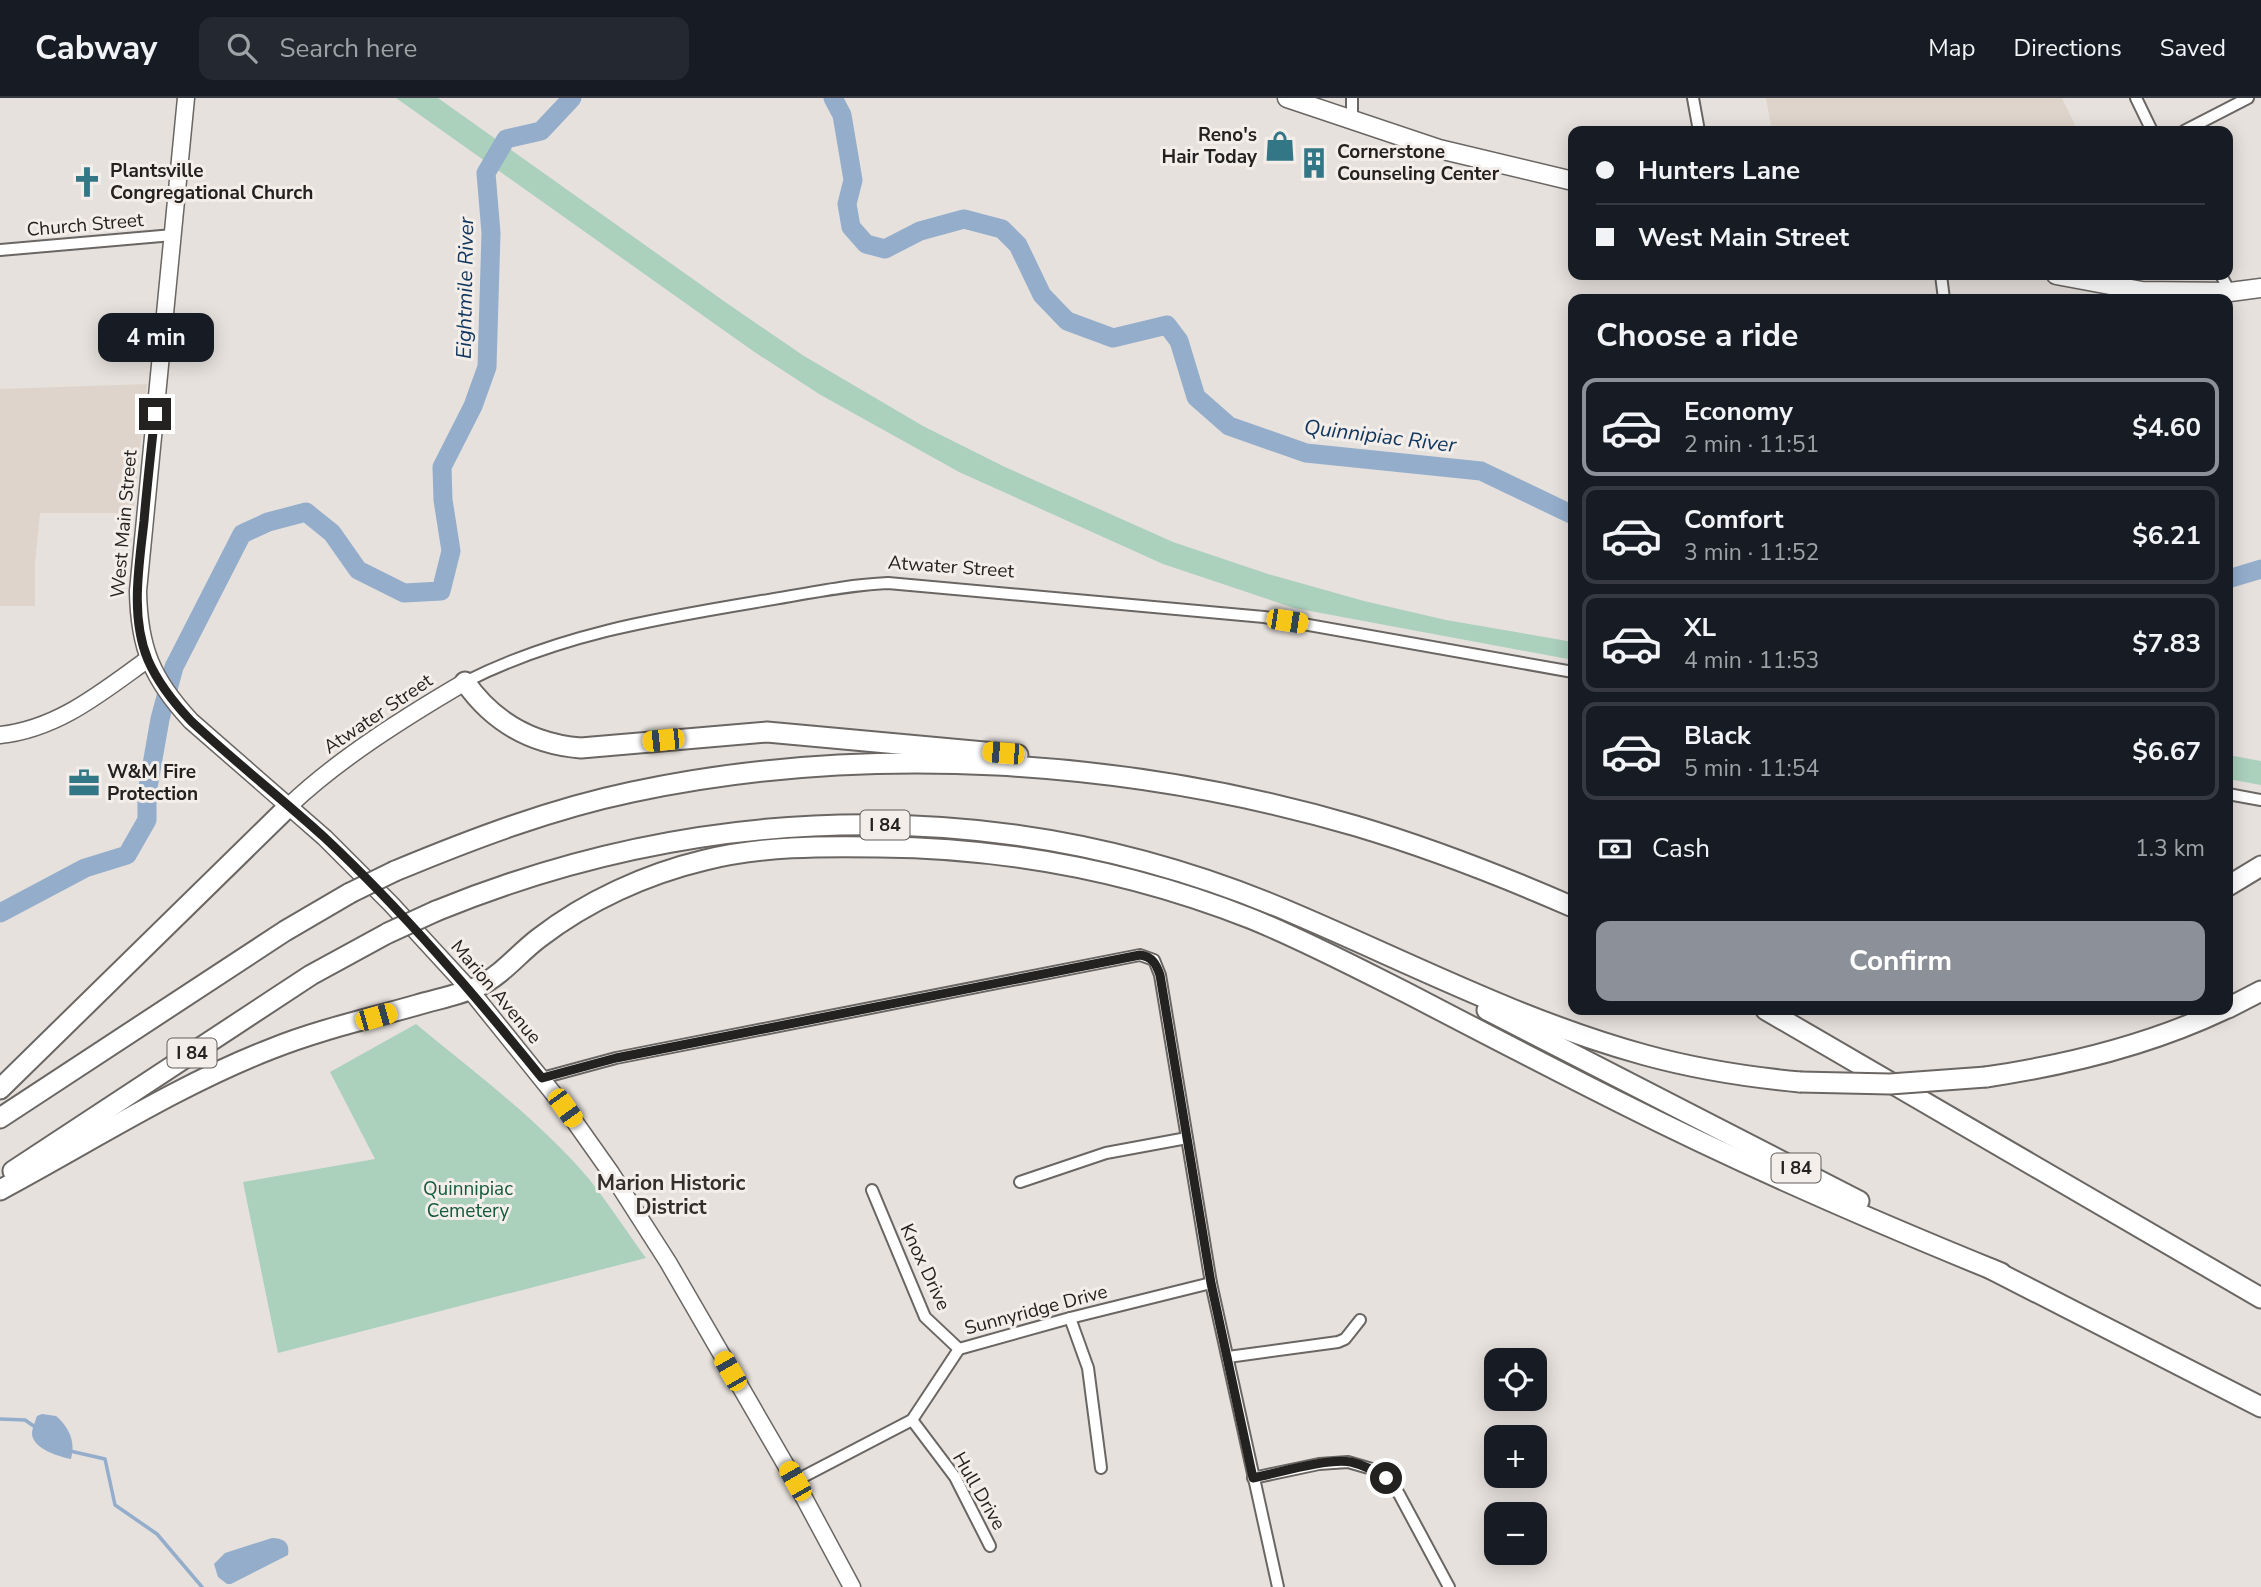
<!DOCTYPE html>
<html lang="en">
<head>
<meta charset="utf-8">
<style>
  :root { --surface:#171b24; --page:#242831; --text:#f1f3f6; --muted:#9ea1a6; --line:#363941; --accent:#8c9099 }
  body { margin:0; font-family:"Nunito Sans",sans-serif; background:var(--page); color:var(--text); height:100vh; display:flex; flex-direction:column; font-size:26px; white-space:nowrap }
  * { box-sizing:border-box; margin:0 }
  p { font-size:23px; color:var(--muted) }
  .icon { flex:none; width:38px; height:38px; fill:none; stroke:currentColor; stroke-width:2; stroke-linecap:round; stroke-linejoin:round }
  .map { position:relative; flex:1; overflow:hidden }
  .panel { position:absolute; left:1568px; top:196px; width:665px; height:721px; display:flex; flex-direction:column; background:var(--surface); border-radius:14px; box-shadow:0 4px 18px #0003 }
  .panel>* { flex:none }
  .top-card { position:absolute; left:1568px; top:28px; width:665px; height:154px; border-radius:14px; box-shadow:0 4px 18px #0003; display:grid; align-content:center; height:154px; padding:0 28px; background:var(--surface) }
  .tools { position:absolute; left:1484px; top:1250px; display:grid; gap:14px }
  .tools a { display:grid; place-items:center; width:63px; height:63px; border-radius:14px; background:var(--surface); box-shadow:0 4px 18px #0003; font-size:35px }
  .end { position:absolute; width:32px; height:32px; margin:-16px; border:9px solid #242221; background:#fff; box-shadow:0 0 0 4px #fff }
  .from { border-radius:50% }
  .bubble { position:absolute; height:49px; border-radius:14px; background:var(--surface); box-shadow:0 4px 18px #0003; font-size:23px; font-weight:700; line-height:49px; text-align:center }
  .car { position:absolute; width:21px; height:42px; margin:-21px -10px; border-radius:9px; box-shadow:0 0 5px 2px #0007; background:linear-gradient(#f5c518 24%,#345 0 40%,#f5c518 0 76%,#345 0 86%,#f5c518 0) }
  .top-card b { display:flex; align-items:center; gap:24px; height:66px; font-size:26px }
  .top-card b+b { border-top:2px solid var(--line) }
  .top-card i { width:18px; height:18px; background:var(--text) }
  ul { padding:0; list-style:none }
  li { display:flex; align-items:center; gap:21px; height:98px; margin:0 14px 10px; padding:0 14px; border:4px solid var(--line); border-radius:14px }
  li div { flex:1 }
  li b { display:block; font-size:26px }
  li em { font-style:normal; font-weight:700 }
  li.current { border-color:var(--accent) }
  li>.icon { width:63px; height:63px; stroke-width:1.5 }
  h2 { padding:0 28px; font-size:32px; line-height:84px }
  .pay { display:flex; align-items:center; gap:18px; height:77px; padding:0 28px; font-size:26px }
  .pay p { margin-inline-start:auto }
  .action { display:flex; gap:14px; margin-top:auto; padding:14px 28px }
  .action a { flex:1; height:80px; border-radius:14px; background:var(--accent); color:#fff; font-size:28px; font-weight:700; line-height:80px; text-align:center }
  header { display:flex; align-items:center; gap:42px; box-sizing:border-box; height:98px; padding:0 35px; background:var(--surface); border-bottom:2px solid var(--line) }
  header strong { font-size:33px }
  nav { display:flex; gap:38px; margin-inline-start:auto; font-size:24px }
  .search { width:490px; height:63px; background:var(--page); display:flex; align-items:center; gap:18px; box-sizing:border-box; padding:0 24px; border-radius:14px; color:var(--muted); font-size:26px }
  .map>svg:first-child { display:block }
  .built { fill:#ded4cb }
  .green { fill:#abd0bc }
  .water { fill:#93adcb }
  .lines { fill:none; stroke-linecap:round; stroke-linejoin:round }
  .stream { stroke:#93adcb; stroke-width:3.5 }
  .river { stroke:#93adcb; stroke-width:19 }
  .minor-casing { stroke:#6a6663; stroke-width:14 }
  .secondary-casing { stroke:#6a6663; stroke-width:19 }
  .trunk-casing { stroke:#6a6663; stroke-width:21 }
  .motorway-casing { stroke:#6a6663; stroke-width:23 }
  .minor { stroke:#fff; stroke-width:10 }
  .secondary { stroke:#fff; stroke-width:16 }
  .trunk { stroke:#fff; stroke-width:18 }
  .motorway { stroke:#fff; stroke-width:19 }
  .motorway-bridge-casing { stroke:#6a6663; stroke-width:23; stroke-linecap:butt }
  .motorway-bridge { stroke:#fff; stroke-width:19 }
  .route { stroke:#242221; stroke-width:9 }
  .labels { text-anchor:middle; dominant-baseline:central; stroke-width:6; stroke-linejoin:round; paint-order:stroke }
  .shield { fill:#f3eeea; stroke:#625f5d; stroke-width:2 }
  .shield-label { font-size:18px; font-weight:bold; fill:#242221 }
  .poi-label { font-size:19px; font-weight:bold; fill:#242221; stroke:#f3eeea; text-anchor:start }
  .street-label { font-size:19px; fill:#242221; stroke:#f3eeea }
  .park-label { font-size:19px; fill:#145a3e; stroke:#f3eeea }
  .water-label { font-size:21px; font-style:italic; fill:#10365e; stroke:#f3eeea }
  .neighbourhood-label { font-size:21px; font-weight:bold; fill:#322f2c; stroke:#f3eeea }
</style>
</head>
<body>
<header>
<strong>Cabway</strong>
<div class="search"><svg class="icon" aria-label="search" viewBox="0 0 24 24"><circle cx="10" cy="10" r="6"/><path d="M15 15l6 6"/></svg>Search here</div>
<nav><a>Map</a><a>Directions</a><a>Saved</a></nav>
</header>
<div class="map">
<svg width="2261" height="1489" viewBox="0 0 2261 1489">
  <rect width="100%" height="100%" fill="#e6e1dd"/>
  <g class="built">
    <path d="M1766 0H2062L2078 33H1772Z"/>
    <path d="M147 286 133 415H40L35 465V508H0V291Z"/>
  </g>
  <g class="green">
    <path d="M396 0H438L728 206 804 258 923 328 1005 369 1173 444 1268 476 1364 503 1446 522 1573 544V562L1294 510 1163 466 959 374 819 296 753 253Z"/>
    <path d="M2228 657 2261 663V687L2228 681Z"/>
    <path d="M416 926C475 975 539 1022 589 1081 609 1106 627 1134 646 1160L278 1255 243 1084 375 1061 330 974Z"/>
  </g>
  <g class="water">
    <path d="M42 1316 56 1318C69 1329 76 1344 71 1361 60 1359 33 1351 32 1336 32 1331 35 1324 37 1318Z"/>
    <path d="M272 1440C284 1440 290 1445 288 1457L231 1486H227L218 1479 214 1466 225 1455Z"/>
  </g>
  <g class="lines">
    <g class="stream">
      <path d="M0 1321 25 1322 38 1331"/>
      <path d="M70 1353 105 1361 115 1407 157 1436 202 1489"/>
    </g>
    <g class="river">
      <path d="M833 0 842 17 853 82 847 106 851 129 866 146 885 151 920 133 964 121 1002 131 1018 147 1042 197 1067 223 1113 240 1167 227 1179 243 1196 299 1229 328 1306 355 1481 373 1573 417"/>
      <path d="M2228 481 2261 471"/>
      <path d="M0 815 85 770 127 757 147 722V695L160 621 174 569 242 436 268 424 306 414 332 435 358 472 404 495 441 493 451 453 443 402 442 369 473 308 487 269 491 135 486 75 506 41 541 33 572 0"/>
    </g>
    <defs>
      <g id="minor">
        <path d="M1693 0 1699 33"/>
        <path d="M2136 0 2152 33"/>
        <path d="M1352 23V0"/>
        <path d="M2184 33 2248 0"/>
        <path d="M0 152 173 137"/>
        <path d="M1941 177 1944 201"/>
        <path d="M2221 177 2230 194"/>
        <path d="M465 584C558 537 654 521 756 504 800 497 844 487 888 485L1264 519 1573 574"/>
        <path d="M2228 696 2261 702"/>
        <path d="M542 980 616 960 1140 857 1154 862 1160 877 1211 1185 1278 1489"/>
        <path d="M1020 1084 1106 1055 1187 1040"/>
        <path d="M872 1092 925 1219 959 1251"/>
        <path d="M1070 1220 1088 1270 1101 1370"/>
        <path d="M1228 1259 1338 1244 1345 1241 1360 1222"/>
        <path d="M912 1322 955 1379 990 1448"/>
        <path d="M1253 1380 1319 1366 1348 1364 1372 1371 1386 1380 1399 1396 1449 1489"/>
        <path d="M795 1383 912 1322 959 1251 1070 1220 1211 1185"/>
      </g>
      <g id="secondary">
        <path d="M186 0 138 493C139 550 152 581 191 623L325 740 391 806 470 892 565 1010 611 1075 668 1164 795 1383 852 1489"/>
        <path d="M0 637C58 631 102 594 148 561"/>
        <path d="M289 708C338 661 407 618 465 584"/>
      </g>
      <g id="trunk">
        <path d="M1287 0 1439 51 1573 83"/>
        <path d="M2056 177 2142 193 2230 194 2261 190"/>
      </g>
      <g id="motorway">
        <path d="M465 584C493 624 532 646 581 650L767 634 1018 657"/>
        <path d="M395 773C472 741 551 711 632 694 867 644 1127 661 1356 728 1430 750 1502 778 1573 809"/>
        <path d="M2228 788 2261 768"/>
        <path d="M436 813C715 699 1017 696 1295 816 1410 865 1524 924 1645 957 1696 971 1747 979 1800 984"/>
        <path d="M2228 910 2261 893"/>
        <path d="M1487 912 1859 1103"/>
        <path d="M1766 912 2261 1200"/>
        <path d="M1986 979C2067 967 2149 947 2223 912"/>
        <path d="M0 991 289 708"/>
        <path d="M0 1020 285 833 350 795"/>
        <path d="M13 1073 311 877 388 835"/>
        <path d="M0 1092C88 1045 178 987 271 951 318 932 368 921 417 907 437 901 460 897 479 888 502 877 519 855 539 840 587 803 646 776 705 762 762 748 821 748 879 749 1006 750 1133 774 1252 821 1306 843 1357 870 1409 896 1480 933 1551 970 1623 1006 1746 1068 1873 1123 2001 1175"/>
        <path d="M1991 1171 2261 1309"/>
      </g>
    </defs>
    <use href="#minor" class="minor-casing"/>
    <use href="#secondary" class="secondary-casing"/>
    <use href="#trunk" class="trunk-casing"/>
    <use href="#motorway" class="motorway-casing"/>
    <use href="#minor" class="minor"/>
    <use href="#secondary" class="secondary"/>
    <use href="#trunk" class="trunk"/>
    <use href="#motorway" class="motorway"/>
    <defs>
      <g id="motorway-bridge">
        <path d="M350 795 395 773"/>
        <path d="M388 835 436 813"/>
        <path d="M1800 984 1890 986 1986 979"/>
      </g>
    </defs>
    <use href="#motorway-bridge" class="motorway-bridge-casing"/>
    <use href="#motorway-bridge" class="motorway-bridge"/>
  </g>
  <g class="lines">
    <path class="route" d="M155 316C151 352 147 388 144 423 139 468 130 519 148 562 158 585 174 605 191 623 234 663 280 699 324 739 403 813 474 896 542 980L616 960 1140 857C1153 859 1156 866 1160 877L1211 1185 1253 1380C1278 1375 1326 1360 1351 1364 1364 1367 1375 1373 1386 1380"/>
  </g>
  <defs>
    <symbol id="shop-bare" viewBox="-9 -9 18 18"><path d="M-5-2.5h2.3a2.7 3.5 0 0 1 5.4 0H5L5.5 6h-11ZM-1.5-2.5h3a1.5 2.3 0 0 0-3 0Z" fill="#337787" stroke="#f3eeea" stroke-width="2.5" paint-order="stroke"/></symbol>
    <symbol id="building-bare" viewBox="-9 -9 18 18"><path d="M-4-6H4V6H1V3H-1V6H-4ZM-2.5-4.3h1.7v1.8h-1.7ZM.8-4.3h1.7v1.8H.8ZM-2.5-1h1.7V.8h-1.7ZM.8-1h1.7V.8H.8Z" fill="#337787" stroke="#f3eeea" stroke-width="2.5" paint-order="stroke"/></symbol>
    <symbol id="church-bare" viewBox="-9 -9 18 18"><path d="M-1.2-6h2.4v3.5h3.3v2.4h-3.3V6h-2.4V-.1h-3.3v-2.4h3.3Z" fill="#337787" stroke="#f3eeea" stroke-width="2.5" paint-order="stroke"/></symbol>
    <symbol id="office-bare" viewBox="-9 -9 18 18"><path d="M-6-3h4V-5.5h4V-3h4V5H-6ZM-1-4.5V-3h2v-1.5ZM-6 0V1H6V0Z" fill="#337787" stroke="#f3eeea" stroke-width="2.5" paint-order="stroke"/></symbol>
  </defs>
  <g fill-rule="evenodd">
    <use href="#shop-bare" x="1258" y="26" width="44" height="44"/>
    <use href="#building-bare" x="1292" y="43" width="44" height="44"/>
    <use href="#church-bare" x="65" y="62" width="44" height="44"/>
    <use href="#office-bare" x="62" y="663" width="44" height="44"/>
  </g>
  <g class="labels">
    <g class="shield">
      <rect x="860.5" y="712.5" width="49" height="29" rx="5"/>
      <rect x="167.5" y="940.5" width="49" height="29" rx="5"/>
      <rect x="1771.5" y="1055.5" width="49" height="29" rx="5"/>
    </g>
    <g class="shield-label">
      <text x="885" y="727">I 84</text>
      <text x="192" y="955">I 84</text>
      <text x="1796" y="1070">I 84</text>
    </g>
    <g class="poi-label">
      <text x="1257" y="37" text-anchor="end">Reno's<tspan x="1257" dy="22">Hair Today</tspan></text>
      <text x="1337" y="54">Cornerstone<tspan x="1337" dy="22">Counseling Center</tspan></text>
      <text x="110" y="73">Plantsville<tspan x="110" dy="22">Congregational Church</tspan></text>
      <text x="107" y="674">W&amp;M Fire<tspan x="107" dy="22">Protection</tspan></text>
    </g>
    <g class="street-label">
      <text transform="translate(85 127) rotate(-5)">Church Street</text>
      <text transform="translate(124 426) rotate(-85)">West Main Street</text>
      <text transform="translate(951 469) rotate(4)">Atwater Street</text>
      <text transform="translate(378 616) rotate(-34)">Atwater Street</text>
      <text transform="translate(496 894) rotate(50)">Marion Avenue</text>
      <text transform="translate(925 1169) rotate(65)">Knox Drive</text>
      <text transform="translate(1036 1212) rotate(-15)">Sunnyridge Drive</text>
      <text transform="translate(979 1393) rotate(60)">Hull Drive</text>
    </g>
    <g class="park-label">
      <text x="468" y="1091">Quinnipiac<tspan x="468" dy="22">Cemetery</tspan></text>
    </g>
    <g class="water-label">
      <text transform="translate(465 190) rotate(-89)">Eightmile River</text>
      <text transform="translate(1380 338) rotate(7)">Quinnipiac River</text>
    </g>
    <g class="neighbourhood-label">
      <text x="671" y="1085">Marion Historic<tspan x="671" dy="24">District</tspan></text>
    </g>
  </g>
</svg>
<div class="tools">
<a><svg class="icon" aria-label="locate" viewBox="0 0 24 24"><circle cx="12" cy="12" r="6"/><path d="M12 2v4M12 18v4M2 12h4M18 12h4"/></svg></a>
<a>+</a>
<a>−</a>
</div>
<i class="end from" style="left:1386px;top:1380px"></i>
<i class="end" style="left:155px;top:316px"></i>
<div class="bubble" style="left:98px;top:215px;width:116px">4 min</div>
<i class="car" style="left:1287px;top:523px;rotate:99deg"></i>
<i class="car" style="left:663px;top:642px;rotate:264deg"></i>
<i class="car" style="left:1003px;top:655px;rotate:275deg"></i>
<i class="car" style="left:376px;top:919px;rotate:74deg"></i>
<i class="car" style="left:565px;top:1010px;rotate:144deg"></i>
<i class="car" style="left:730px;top:1273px;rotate:330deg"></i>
<i class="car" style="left:795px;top:1383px;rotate:330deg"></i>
<div class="top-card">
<b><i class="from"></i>Hunters Lane</b>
<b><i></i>West Main Street</b>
</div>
<section class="panel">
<h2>Choose a ride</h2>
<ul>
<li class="current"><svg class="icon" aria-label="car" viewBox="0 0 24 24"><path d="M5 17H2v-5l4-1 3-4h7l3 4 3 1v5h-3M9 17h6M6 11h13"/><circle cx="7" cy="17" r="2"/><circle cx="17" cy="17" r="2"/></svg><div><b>Economy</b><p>2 min · 11:51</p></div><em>$4.60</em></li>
<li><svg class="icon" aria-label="car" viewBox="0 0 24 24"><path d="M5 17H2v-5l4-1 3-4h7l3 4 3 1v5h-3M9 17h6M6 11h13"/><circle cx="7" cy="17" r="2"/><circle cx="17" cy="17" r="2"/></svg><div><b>Comfort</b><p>3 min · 11:52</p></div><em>$6.21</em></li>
<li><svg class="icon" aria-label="car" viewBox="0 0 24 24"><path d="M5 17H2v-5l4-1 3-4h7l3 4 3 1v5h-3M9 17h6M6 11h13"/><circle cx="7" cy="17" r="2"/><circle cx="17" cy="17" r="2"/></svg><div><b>XL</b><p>4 min · 11:53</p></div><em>$7.83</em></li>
<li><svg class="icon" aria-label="car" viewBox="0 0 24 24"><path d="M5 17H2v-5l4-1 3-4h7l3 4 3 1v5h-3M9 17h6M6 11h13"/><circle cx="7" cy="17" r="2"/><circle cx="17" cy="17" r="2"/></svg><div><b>Black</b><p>5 min · 11:54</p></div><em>$6.67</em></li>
</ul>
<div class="pay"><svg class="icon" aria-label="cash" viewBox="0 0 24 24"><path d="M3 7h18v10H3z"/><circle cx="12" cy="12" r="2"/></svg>Cash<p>1.3 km</p></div>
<div class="action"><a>Confirm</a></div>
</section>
</div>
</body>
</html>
